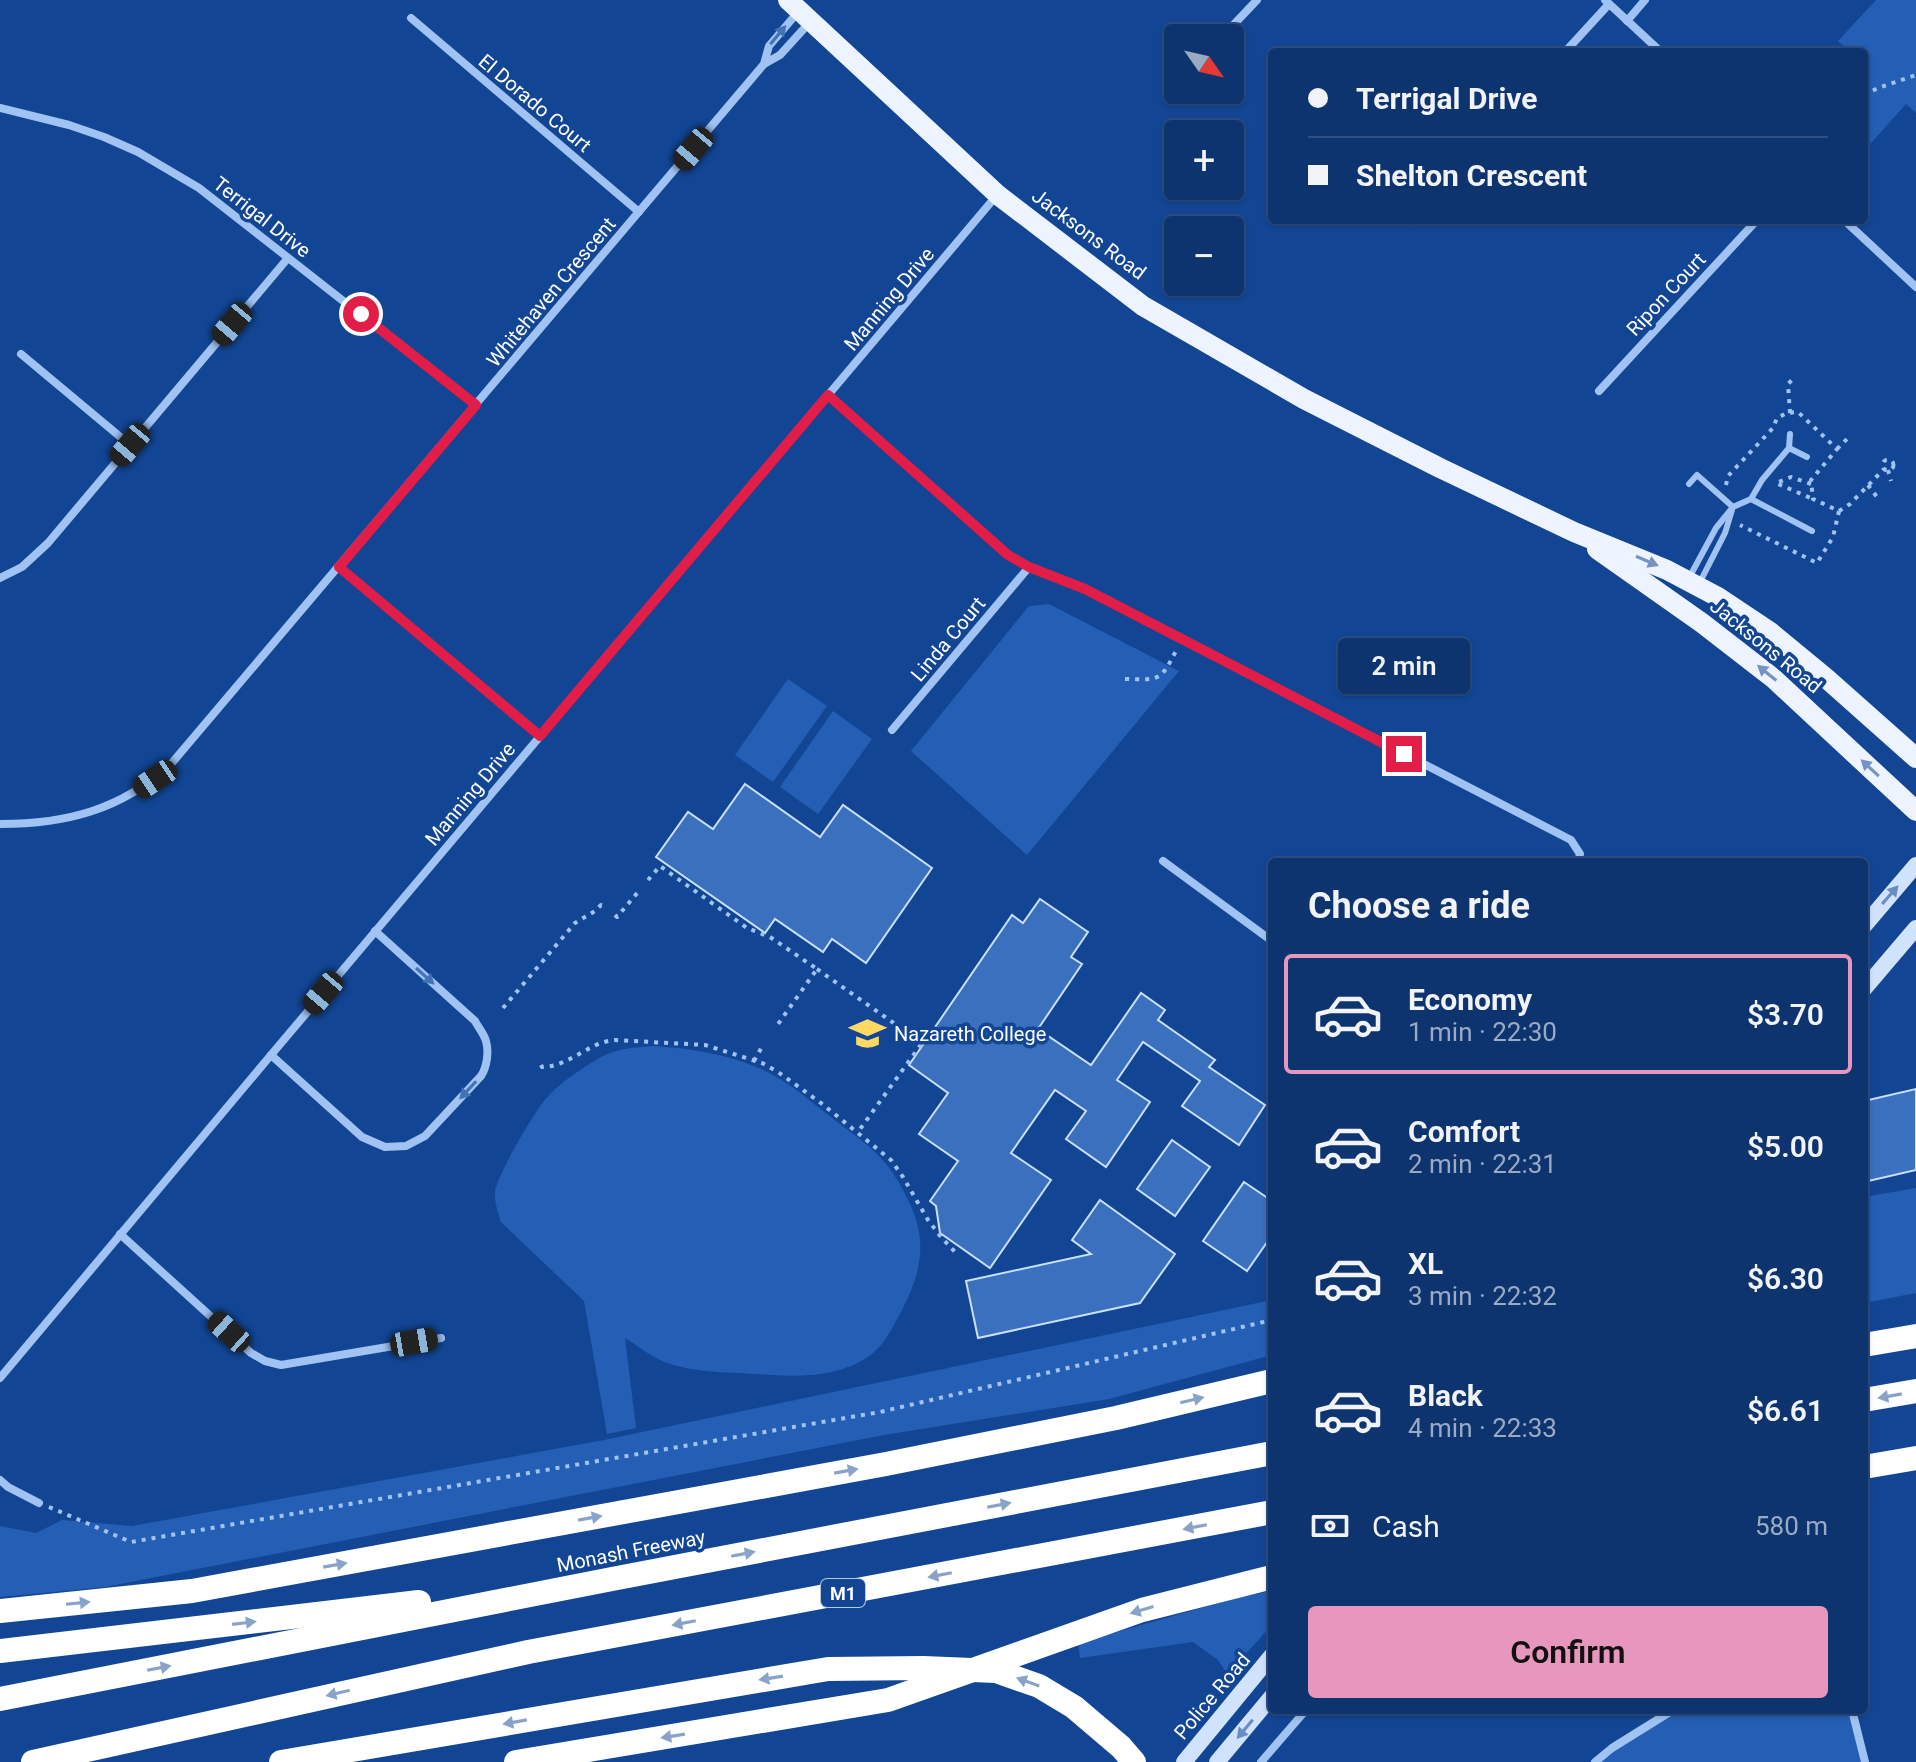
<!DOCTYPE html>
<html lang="en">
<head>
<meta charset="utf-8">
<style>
  :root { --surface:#0e3470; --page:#173c75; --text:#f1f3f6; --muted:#9baac3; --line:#2e4f83; --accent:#e797bd }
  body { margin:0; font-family:Roboto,sans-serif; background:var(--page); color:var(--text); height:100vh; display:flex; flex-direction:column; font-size:30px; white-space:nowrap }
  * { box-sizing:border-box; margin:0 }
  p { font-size:26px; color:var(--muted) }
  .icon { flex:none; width:44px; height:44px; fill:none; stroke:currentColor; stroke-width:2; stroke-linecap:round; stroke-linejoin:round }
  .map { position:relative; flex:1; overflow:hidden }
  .panel { position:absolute; left:1268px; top:858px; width:600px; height:856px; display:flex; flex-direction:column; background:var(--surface); border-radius:8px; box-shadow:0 2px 6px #0004,0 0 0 2px var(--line) }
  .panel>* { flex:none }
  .hud { position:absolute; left:1268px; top:48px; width:600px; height:176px; border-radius:8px; box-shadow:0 2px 6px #0004,0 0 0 2px var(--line); display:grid; align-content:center; height:176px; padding:0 40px; background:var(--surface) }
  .needle { width:52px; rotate:124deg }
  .controls { position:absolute; left:1164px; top:24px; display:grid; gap:16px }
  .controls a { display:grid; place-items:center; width:80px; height:80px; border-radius:8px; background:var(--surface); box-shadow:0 2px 6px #0004,0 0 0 2px var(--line); font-size:40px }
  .end { position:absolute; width:36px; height:36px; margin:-18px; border:10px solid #e11d48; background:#fff; box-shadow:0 0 0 4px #fff }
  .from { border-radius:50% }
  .bubble { position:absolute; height:56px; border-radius:8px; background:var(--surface); box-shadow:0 2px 6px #0004,0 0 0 2px var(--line); font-size:26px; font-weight:600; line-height:56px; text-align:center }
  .car { position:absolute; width:24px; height:48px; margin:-24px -12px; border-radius:10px; box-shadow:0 0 6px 2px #0007; background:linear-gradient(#222 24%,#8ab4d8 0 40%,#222 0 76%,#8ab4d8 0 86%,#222 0) }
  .hud b { display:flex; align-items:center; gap:28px; height:76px; font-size:30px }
  .hud b+b { border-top:2px solid var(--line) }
  .hud i { width:20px; height:20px; background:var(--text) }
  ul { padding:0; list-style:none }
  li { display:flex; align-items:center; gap:24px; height:120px; margin:0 16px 12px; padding:0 24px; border:4px solid transparent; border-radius:8px }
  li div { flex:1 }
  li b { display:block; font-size:30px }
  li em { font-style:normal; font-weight:600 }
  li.selected { border-color:var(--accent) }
  li>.icon { width:72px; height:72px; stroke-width:1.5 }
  h2 { padding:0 40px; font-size:36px; line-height:96px }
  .pay { display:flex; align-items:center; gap:20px; height:88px; padding:0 40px; font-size:30px }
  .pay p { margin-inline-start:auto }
  .cta { display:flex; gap:16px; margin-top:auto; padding:16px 40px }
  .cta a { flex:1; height:92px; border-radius:8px; background:var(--accent); color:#111; font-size:32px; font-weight:600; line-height:92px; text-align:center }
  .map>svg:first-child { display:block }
  .green { fill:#245fb5 }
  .building { fill:#3b70be; stroke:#c9dffd; stroke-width:2 }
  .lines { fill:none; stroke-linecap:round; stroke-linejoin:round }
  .path { stroke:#a1c3f3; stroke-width:4; stroke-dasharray:4 6; stroke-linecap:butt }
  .service { stroke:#a1c3f3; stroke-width:6 }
  .minor { stroke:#a1c3f3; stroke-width:8 }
  .secondary { stroke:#d1e2fd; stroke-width:16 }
  .primary { stroke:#edf3ff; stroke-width:20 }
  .motorway { stroke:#fff; stroke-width:24 }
  .oneway { fill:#4472b6 }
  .oneway2 { fill:#7594c5 }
  .oneway3 { fill:#688cc4 }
  .oneway4 { fill:#88a2ca }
  .route { stroke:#e11d48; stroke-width:10 }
  .labels { text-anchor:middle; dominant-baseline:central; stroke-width:7; stroke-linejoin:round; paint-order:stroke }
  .shield { fill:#124695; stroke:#b8c8df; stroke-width:2 }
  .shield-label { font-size:18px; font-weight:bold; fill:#fff }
  .street-label { font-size:20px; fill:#fff; stroke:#124695 }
  .poi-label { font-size:20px; fill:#fff; stroke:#124695; text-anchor:start }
</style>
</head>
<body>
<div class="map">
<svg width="1916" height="1762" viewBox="0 0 1916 1762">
  <rect width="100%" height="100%" fill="#124695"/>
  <g class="green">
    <path d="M1876 0H1916V113L1906 104 1864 151V71L1867 68 1864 65V52H1850L1838 41Z"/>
    <path d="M1049 604 1179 671 1027 855 911 751 1029 606Z"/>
    <path d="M788 679 827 706 773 782 735 755Z"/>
    <path d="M833 711 872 739 818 814 780 787Z"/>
    <path d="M655 1046C690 1049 723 1053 756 1067 783 1077 805 1097 827 1114 847 1130 871 1145 887 1165 895 1175 901 1186 906 1196 929 1239 922 1271 901 1312 893 1326 886 1342 874 1352 842 1379 796 1377 757 1374 724 1372 686 1373 656 1358 645 1352 635 1344 625 1338L636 1428 607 1434 584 1301 501 1222C498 1213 494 1201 495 1191 499 1172 536 1108 550 1094 564 1080 584 1067 601 1057 618 1048 637 1047 655 1046Z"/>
    <path d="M1916 1188V1293L1864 1303V1197Z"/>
    <path d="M1272 1300V1355L1109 1399 884 1435 105 1587 0 1597V1526L36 1533 62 1520 132 1526 604 1440Z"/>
    <path d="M1272 1591V1625L1227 1674 1218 1660 1193 1642 1080 1658 1078 1643 1240 1597Z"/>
    <path d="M1673 1710H1852L1865 1762H1595Z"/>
  </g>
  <g class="building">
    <path d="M745 784 820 837 843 805 932 868 866 963 832 939 823 952 775 919 765 933 656 857 688 812 713 829Z"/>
    <path d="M1040 899 1088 932 1071 957 1082 964 1038 1029 1091 1065 1141 993 1165 1010 1158 1020 1215 1060 1209 1067 1265 1105 1239 1145 1182 1106 1200 1081 1143 1042 1117 1080 1150 1102 1106 1167 1066 1139 1086 1111 1055 1090 1011 1153 1051 1180 990 1268 940 1233 936 1206 930 1201 958 1161 919 1134 948 1093 909 1065 1012 915 1023 923Z"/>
    <path d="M1916 1089V1170L1864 1182V1101Z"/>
    <path d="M1172 1140 1210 1167 1175 1216 1137 1189Z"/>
    <path d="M1244 1182 1272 1201V1235L1247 1271 1203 1241Z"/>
    <path d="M1100 1200 1175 1254 1140 1303 978 1338 966 1281 1091 1254 1072 1240Z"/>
  </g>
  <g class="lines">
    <g class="path">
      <path d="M1864 95 1878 88 1916 75"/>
      <path d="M1790 413 1788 384 1792 380"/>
      <path d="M1837 449 1849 437"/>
      <circle cx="1888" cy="465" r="5.5"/>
      <path d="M1888 470 1891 481"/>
      <path d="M1811 484 1791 477 1776 483 1813 499"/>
      <path d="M1726 485 1728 476 1773 428 1777 418 1787 413 1798 412 1837 449 1811 480 1813 499 1839 511 1833 537 1817 563 1740 525"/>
      <path d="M1868 485 1877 497"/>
      <path d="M1839 511 1850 504 1884 469"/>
      <path d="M1125 679C1162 680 1160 681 1177 649"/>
      <path d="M648 880 660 866 747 928 770 937 817 969 776 1027"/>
      <path d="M615 915 617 917 638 892"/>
      <path d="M817 969 922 1043 858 1132"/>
      <path d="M503 1008 575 923 595 911 601 905 603 906"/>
      <path d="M754 1061 763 1045"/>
      <path d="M541 1065 542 1067C569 1067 588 1042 615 1040L705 1045 762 1063 778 1072 821 1103 891 1160 903 1177 928 1220 941 1237 956 1253"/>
      <path d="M49 1507 131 1542 880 1412 1272 1320"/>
    </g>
    <g class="service">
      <path d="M1789 448 1807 457"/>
      <path d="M1689 484 1697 475 1733 507"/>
      <path d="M1751 499 1812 531"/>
      <path d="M1689 578 1716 528 1733 507 1751 499 1762 480 1789 448 1790 434"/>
      <path d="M1699 584 1725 533 1732 510"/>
    </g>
    <g class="minor">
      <path d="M1605 0 1661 52"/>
      <path d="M411 18 639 212"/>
      <path d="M1627 21 1645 0"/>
      <path d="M1221 38 1257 0"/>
      <path d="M1565 52 1609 4"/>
      <path d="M764 64 769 46 798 12"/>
      <path d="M0 108 69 125 104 137 138 152 199 188 476 405"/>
      <path d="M1844 220 1916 287"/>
      <path d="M1409 222 1411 220"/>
      <path d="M21 354 130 445"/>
      <path d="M1599 391 1757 220"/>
      <path d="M828 395 1008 555 1029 567 1085 589 1571 840 1580 854 1578 862"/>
      <path d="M339 567 540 736"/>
      <path d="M0 578 22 567 48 543 288 258"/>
      <path d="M892 730 1029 567"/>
      <path d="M0 824C66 824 121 810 171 764L764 64 780 55 810 22"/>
      <path d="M1163 861 1272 941"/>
      <path d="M271 1055 362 1137 385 1147 406 1146 425 1136 481 1076C487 1067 489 1052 486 1041 484 1034 478 1027 475 1021L375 931"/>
      <path d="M120 1234 251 1353 265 1361 281 1365 441 1338"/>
      <path d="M0 1378 271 1055 997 195"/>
      <path d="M0 1480 8 1487 39 1503"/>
      <path d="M1852 1710 1865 1762"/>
      <path d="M1261 1762 1306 1710"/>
      <path d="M1595 1762 1612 1748 1673 1710"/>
    </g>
    <g class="secondary">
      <path d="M1864 926 1916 865"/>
      <path d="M1864 989 1916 928"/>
      <path d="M1184 1762 1272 1655"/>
      <path d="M1217 1762 1272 1696"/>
    </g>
    <g class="primary">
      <path d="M788 0 998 195 1143 306 1304 399 1440 468 1574 532 1667 570 1718 597 1769 631 1826 678 1916 758"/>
      <path d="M1597 549 1702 623 1773 678 1916 811"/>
    </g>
    <g class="motorway">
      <path d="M1864 1345 1916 1336"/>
      <path d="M1864 1400 1916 1391"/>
      <path d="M1864 1467 1916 1458"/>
      <path d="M0 1611 192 1591 886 1464 1116 1418 1272 1381"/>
      <path d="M0 1651 419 1602"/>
      <path d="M0 1699 612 1579 1272 1453"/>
      <path d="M33 1762 528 1652 1272 1512"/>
      <path d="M281 1762 828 1669 923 1668 996 1671 1039 1686 1074 1707 1121 1747 1134 1762"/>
      <path d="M516 1762 888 1700 1142 1610 1272 1577"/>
    </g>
  </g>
  <defs><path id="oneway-solid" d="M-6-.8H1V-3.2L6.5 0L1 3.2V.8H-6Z" transform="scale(2)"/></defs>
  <g class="oneway">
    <use href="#oneway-solid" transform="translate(778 35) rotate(-50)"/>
    <use href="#oneway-solid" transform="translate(425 976) rotate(42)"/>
    <use href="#oneway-solid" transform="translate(468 1090) rotate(133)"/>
  </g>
  <g class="oneway2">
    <use href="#oneway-solid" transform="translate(1647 561) rotate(23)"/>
    <use href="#oneway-solid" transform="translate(1767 673) rotate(-141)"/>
    <use href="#oneway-solid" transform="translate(1870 768) rotate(-137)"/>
  </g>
  <g class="oneway3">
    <use href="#oneway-solid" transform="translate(1890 895) rotate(-49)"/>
    <use href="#oneway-solid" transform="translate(1245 1729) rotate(130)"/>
  </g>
  <g class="oneway4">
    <use href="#oneway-solid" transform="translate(1890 1396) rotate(170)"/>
    <use href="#oneway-solid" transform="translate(1192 1400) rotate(-13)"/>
    <use href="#oneway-solid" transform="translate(846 1471) rotate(-10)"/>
    <use href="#oneway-solid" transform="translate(999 1505) rotate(-11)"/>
    <use href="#oneway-solid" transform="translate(590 1518) rotate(-10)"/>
    <use href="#oneway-solid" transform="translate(1195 1527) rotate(169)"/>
    <use href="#oneway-solid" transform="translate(743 1554) rotate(-11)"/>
    <use href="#oneway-solid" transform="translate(335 1565) rotate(-10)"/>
    <use href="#oneway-solid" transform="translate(940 1575) rotate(169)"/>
    <use href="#oneway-solid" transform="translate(78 1603) rotate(-6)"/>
    <use href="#oneway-solid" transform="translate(1142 1610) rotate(163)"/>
    <use href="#oneway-solid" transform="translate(244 1623) rotate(-7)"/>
    <use href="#oneway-solid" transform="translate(684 1623) rotate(169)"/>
    <use href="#oneway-solid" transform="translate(159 1668) rotate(-11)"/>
    <use href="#oneway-solid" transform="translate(771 1678) rotate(171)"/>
    <use href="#oneway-solid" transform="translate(1028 1682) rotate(-160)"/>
    <use href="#oneway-solid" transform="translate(338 1693) rotate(167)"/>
    <use href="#oneway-solid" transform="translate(515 1722) rotate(170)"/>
    <use href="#oneway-solid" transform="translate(673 1736) rotate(171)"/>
  </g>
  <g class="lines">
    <path class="route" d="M361 314 476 405 339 567 540 736 828 395 1008 555 1029 567 1085 589 1404 754"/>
  </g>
  <defs>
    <symbol id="school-bare" viewBox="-9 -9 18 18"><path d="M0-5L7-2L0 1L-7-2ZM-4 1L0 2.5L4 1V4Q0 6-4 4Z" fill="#ffd963" stroke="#124695" stroke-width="2.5" paint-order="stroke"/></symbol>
  </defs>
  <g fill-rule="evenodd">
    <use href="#school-bare" x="842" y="1008" width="51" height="51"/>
  </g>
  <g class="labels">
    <rect class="shield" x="821" y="1579" width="44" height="28" rx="6"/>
    <g class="shield-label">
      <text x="843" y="1593">M1</text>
    </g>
    <g class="street-label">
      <text transform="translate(535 103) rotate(40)">El Dorado Court</text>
      <text transform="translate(262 217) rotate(38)">Terrigal Drive</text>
      <text transform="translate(1089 234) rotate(37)">Jacksons Road</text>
      <text transform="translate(551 292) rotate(-50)">Whitehaven Crescent</text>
      <text transform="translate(1666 294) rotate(-47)">Ripon Court</text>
      <text transform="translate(889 299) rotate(-50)">Manning Drive</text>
      <text transform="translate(948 639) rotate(-50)">Linda Court</text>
      <text transform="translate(1766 646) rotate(39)">Jacksons Road</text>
      <text transform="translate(470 794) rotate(-50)">Manning Drive</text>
      <text transform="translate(631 1551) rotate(-11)">Monash Freeway</text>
      <text transform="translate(1212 1696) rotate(-50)">Police Road</text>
    </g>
    <g class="poi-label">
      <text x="894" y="1034">Nazareth College</text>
    </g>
  </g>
</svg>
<div class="controls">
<a><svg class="needle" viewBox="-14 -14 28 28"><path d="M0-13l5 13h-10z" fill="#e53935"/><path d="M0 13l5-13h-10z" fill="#9baac3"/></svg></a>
<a>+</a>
<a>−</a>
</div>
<i class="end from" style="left:361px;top:314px"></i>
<i class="end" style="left:1404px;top:754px"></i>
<div class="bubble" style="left:1338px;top:638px;width:132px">2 min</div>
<i class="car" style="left:693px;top:149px;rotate:220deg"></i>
<i class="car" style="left:232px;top:324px;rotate:220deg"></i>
<i class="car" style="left:130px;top:445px;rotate:220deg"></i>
<i class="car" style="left:155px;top:779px;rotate:236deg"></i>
<i class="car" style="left:323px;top:993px;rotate:220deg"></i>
<i class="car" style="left:229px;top:1332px;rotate:312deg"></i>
<i class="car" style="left:414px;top:1342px;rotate:80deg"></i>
<div class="hud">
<b><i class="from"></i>Terrigal Drive</b>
<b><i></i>Shelton Crescent</b>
</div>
<section class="panel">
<h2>Choose a ride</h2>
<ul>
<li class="selected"><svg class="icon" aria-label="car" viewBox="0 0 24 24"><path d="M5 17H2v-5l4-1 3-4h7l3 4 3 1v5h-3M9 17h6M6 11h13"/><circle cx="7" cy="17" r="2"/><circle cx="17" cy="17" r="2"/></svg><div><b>Economy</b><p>1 min · 22:30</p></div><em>$3.70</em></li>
<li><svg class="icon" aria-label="car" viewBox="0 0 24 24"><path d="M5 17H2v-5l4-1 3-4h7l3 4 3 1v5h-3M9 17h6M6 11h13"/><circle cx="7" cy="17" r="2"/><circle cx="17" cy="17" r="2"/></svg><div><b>Comfort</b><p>2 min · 22:31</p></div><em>$5.00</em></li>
<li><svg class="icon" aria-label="car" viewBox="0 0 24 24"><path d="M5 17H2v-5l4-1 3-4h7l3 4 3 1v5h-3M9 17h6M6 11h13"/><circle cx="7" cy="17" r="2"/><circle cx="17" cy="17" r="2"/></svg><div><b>XL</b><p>3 min · 22:32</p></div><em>$6.30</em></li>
<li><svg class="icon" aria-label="car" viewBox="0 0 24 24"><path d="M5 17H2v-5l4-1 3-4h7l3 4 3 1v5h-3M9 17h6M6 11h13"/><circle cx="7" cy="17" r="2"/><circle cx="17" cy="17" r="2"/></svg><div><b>Black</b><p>4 min · 22:33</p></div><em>$6.61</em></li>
</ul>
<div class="pay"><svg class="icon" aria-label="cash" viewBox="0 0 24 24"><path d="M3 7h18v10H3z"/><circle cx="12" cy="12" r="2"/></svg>Cash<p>580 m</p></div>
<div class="cta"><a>Confirm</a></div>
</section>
</div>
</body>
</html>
